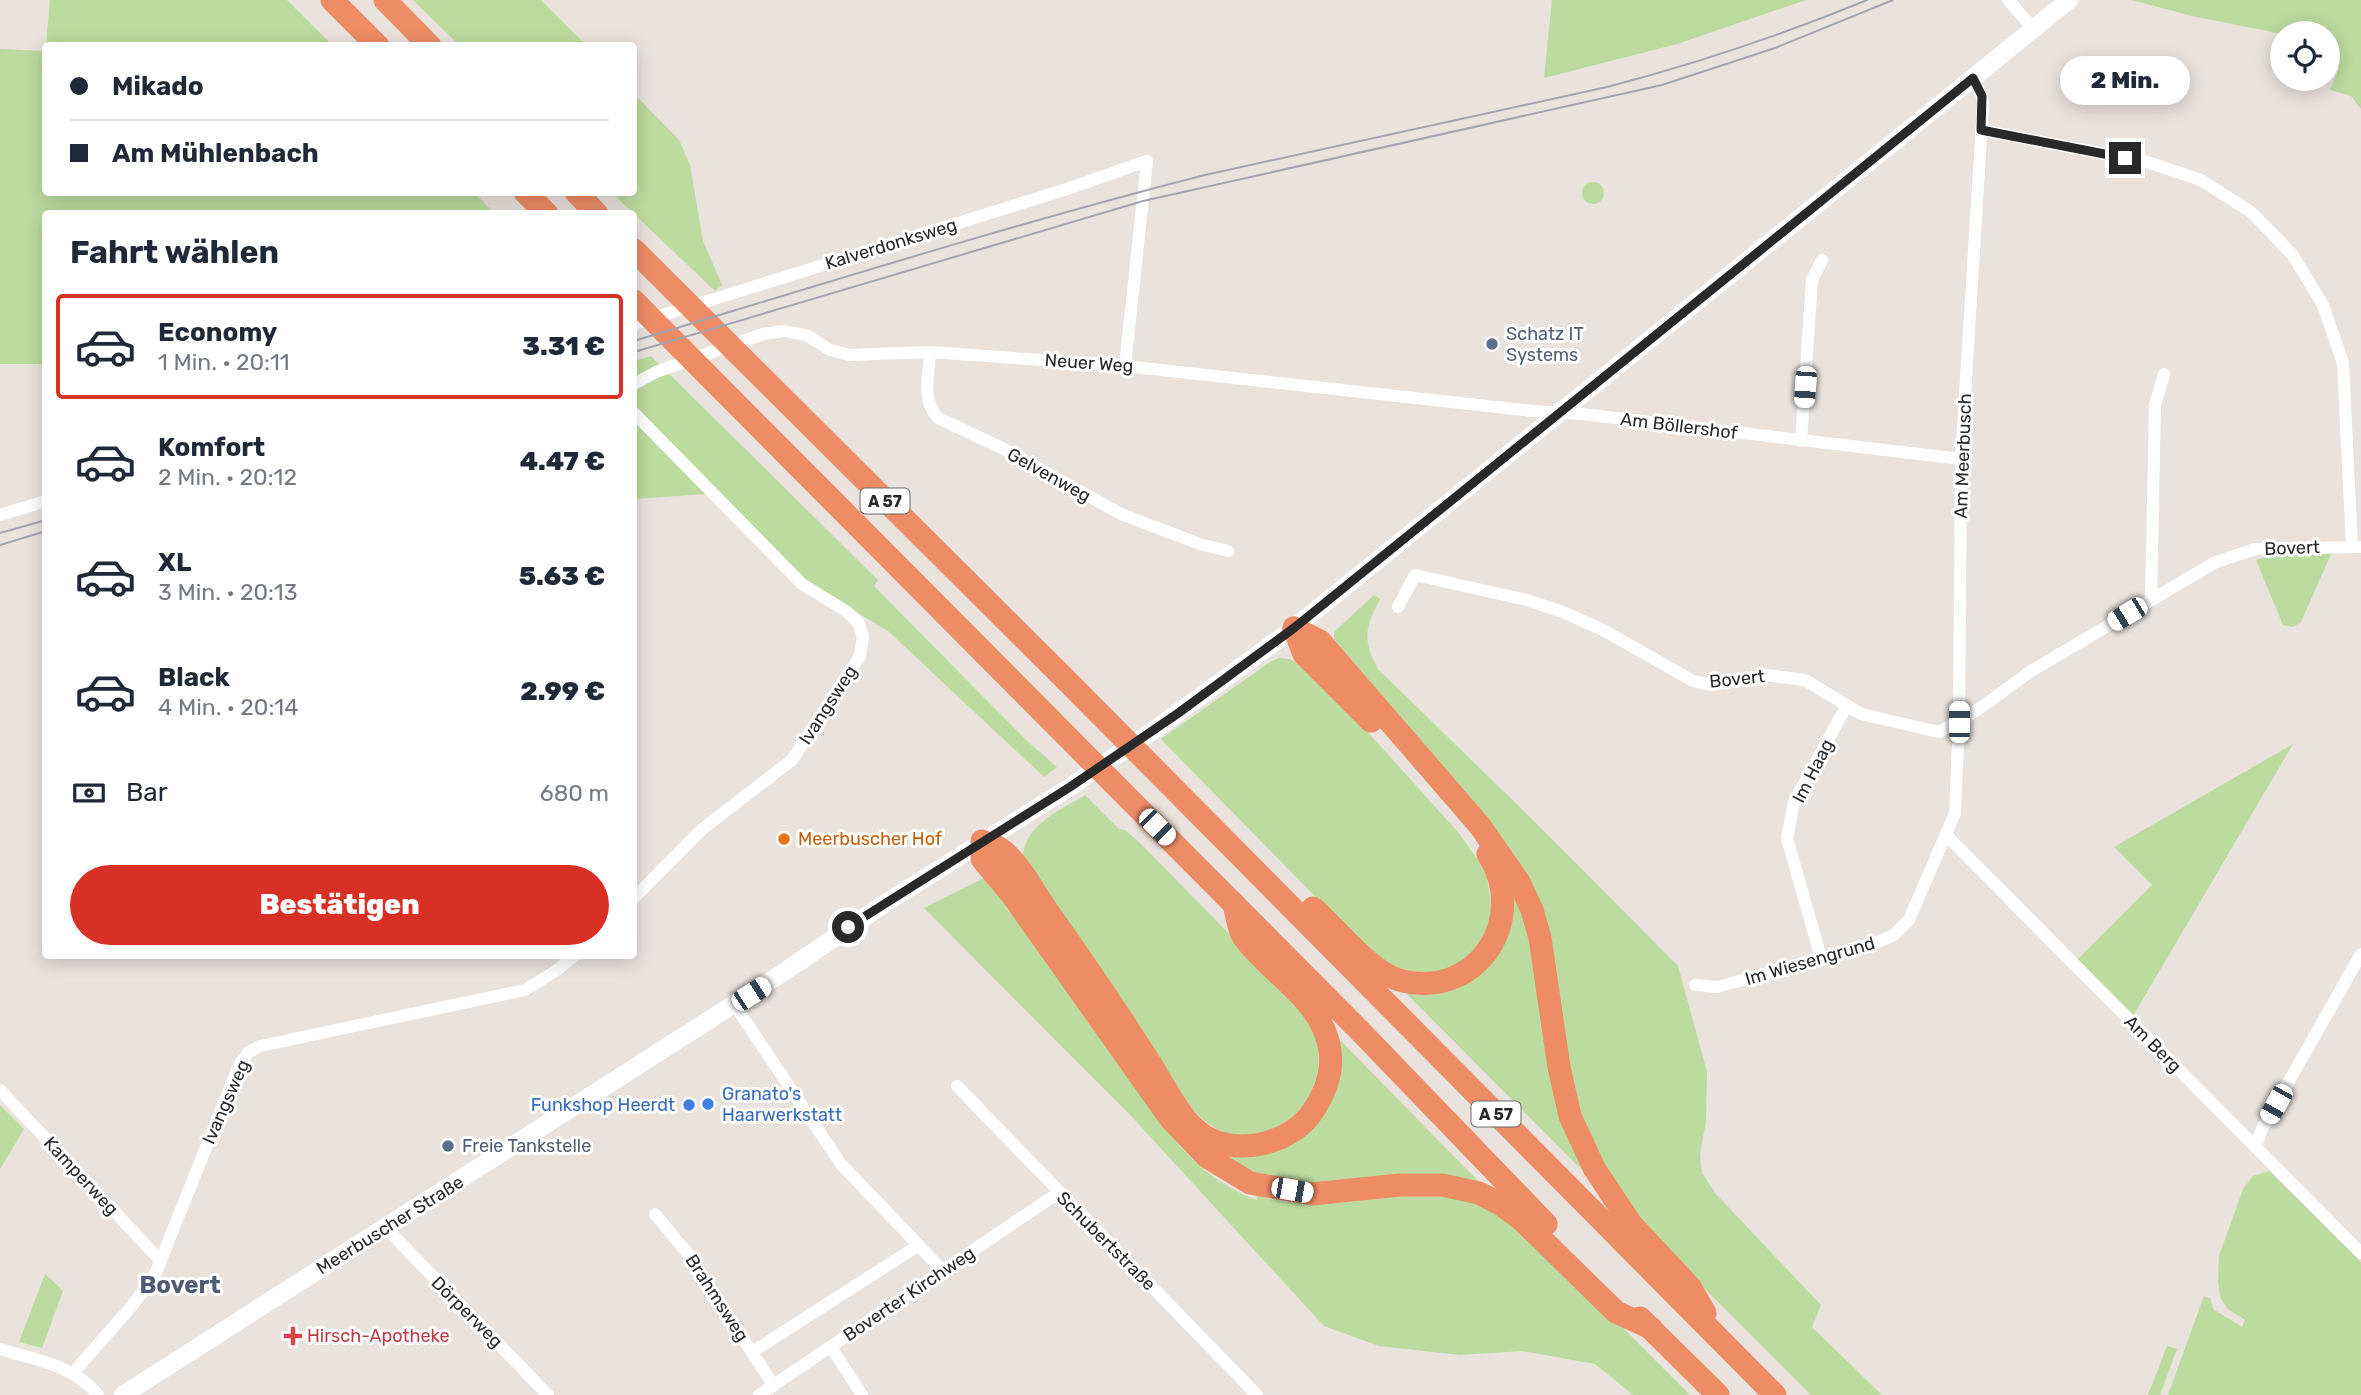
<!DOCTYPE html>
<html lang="de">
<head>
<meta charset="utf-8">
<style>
  :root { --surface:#fff; --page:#f2f2f3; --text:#1f2937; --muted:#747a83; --line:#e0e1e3; --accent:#d93025 }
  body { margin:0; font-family:Rubik,sans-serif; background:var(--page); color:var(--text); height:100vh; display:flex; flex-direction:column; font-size:26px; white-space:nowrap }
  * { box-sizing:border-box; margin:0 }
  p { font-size:23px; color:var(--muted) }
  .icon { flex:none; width:38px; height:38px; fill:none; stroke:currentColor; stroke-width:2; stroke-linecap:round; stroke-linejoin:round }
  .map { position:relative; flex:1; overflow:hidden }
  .sheet { position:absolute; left:42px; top:210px; width:595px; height:749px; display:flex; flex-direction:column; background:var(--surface); border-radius:7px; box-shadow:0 4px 18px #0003 }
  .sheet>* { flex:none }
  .banner { position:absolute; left:42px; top:42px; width:595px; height:154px; border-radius:7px; box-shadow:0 4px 18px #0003; display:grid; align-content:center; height:154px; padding:0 28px; background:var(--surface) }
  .buttons { position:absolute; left:2270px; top:21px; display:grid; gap:14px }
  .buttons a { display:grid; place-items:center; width:70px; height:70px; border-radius:50%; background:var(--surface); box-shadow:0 4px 18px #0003; font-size:35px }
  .end { position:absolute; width:32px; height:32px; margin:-16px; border:9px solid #292929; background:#fff; box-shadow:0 0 0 4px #fff }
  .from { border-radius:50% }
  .bubble { position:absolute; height:49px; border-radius:24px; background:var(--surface); box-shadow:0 4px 18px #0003; font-size:23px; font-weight:800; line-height:49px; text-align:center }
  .car { position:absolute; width:21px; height:42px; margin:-21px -10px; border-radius:9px; box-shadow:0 0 5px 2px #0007; background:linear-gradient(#fff 24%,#345 0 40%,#fff 0 76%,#345 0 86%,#fff 0) }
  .banner b { display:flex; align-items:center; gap:24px; height:66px; font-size:26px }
  .banner b+b { border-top:2px solid var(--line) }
  .banner i { width:18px; height:18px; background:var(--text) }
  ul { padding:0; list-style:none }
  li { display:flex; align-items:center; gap:21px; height:105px; margin:0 14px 10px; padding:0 14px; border:4px solid transparent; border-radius:7px }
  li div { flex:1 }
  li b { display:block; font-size:26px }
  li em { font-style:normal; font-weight:800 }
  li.active { border-color:var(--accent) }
  li>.icon { width:63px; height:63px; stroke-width:1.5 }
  h2 { padding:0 28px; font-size:32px; line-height:84px }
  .pay { display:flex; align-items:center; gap:18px; height:77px; padding:0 28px; font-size:26px }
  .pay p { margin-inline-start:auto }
  .primary-button { display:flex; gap:14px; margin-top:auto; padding:14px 28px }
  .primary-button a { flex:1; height:80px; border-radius:42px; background:var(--accent); color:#fff; font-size:28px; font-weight:800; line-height:80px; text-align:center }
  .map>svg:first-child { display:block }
  .green { fill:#bcdb9f }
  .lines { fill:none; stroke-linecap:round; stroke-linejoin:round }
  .street { stroke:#fff; stroke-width:12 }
  .secondary { stroke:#fff; stroke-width:18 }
  .highway { stroke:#ed8c65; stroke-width:23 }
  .tram { stroke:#a0a5b1; stroke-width:2 }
  .route { stroke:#292929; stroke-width:9 }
  .service-dot { fill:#5c6f8a; stroke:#fff; stroke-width:2.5 }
  .food-dot { fill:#e8710a; stroke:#fff; stroke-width:2.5 }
  .shop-dot { fill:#3f7fe0; stroke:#fff; stroke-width:2.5 }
  .health-dot { fill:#e0444e; stroke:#fff; stroke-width:2.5 }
  .labels { text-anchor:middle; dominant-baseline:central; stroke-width:6; stroke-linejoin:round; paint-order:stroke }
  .shield { fill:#fff; stroke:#696969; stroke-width:2 }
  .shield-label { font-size:16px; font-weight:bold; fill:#292929 }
  .street-label { font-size:18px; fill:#292929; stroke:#fff }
  .service-label { font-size:18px; fill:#4e5e75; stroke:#fff; text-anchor:start }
  .food-label { font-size:18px; fill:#c56008; stroke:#fff; text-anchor:start }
  .shop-label { font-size:18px; fill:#366cbe; stroke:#fff; text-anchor:start }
  .health-label { font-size:18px; fill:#be3a42; stroke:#fff; text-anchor:start }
  .district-label { font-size:24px; font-weight:bold; fill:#4f5b75; stroke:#fff }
</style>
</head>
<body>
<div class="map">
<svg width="2361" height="1395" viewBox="0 0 2361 1395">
  <rect width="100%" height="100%" fill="#eae2dd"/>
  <g class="green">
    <path d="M50 0H287L332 45H46Z"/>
    <path d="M413 0H541L586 45H459Z"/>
    <path d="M1552 0H1806L1677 44 1544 78Z"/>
    <path d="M2132 0H2361V109L2351 96 2330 90 2339 68 2328 52V33L2282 34 2192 16Z"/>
    <path d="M45 47 46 192H474L494 213 46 214 45 364H0V49L45 51Z"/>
    <path d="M634 94 679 140 690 165 703 241 722 285 715 291 612 193 634 192Z"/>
    <circle cx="1593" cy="193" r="11"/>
    <path d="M651 356 878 580 874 586 1026 740 1057 767 1044 777 888 631 806 582 720 493 634 499V361Z"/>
    <path d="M2332 552 2301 622 2293 627 2283 625 2256 560 2273 555Z"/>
    <path d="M1374 595 1380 599C1365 628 1362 639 1378 669L1538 825 1678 966 1707 1072 1706 1121 1700 1154 1702 1173 1715 1193 1821 1305 1812 1327 1882 1395H1811L1666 1250 1640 1218 1601 1159 1581 1115 1572 1082 1531 883 1499 834 1334 639V632Z"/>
    <path d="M1279 658 1289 659 1304 666 1338 699 1457 831 1479 861 1487 878 1492 912 1482 943 1466 959 1451 968 1435 973 1402 970 1386 963 1334 916 1161 739 1270 662Z"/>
    <path d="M2293 744 2133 1016 2077 960 2152 885 2114 847Z"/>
    <path d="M1085 795 1119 829 1125 830 1139 842C1175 879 1212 916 1248 953 1269 975 1296 999 1311 1027 1340 1085 1280 1156 1221 1131 1207 1125 1198 1115 1188 1104L1023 857C1024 825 1061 810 1085 795Z"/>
    <path d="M984 878 1010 904 1005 907 1031 937 1170 1134C1194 1164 1219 1186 1257 1200L1256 1195C1317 1216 1379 1192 1441 1195 1505 1199 1560 1265 1603 1308 1632 1337 1661 1366 1690 1395H1633L1595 1364 1522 1351 1460 1355 1379 1346 1324 1326 1132 1117 924 908Z"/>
    <path d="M1513 883 1596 1184 1400 987 1457 984Z"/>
    <path d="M1332 1032 1490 1193 1333 1187 1249 1177 1218 1148 1316 1119Z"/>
    <path d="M0 1105 24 1129 0 1169Z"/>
    <path d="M2269 1171 2361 1262V1395H2168L2204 1296 2211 1299 2213 1309 2242 1327 2245 1320 2228 1309 2221 1299 2218 1283 2219 1256 2243 1189 2253 1176Z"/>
    <path d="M45 1274 63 1291 42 1348 19 1342Z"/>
    <path d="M2167 1346 2177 1349 2160 1395H2148Z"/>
  </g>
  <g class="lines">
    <g class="street">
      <path d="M2008 0 2034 29"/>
      <path d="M1981 130 2147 162 2201 180 2251 212 2292 254 2323 305 2343 363 2352 547"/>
      <path d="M634 324 1067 189 1147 161 1125 366"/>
      <path d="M930 352C929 375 921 400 938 418L1002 448 1121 514 1200 544 1228 551"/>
      <path d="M634 384 656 372 763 334 785 331 808 336 830 350 849 355 930 352 1125 366 1532 411 1582 414 1961 459"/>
      <path d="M634 413 802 584 846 611 858 622 863 637 860 656 792 760 701 830 634 898"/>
      <path d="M1801 441 1812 280 1822 260"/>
      <path d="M0 515 46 501"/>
      <path d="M2151 600 2155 405 2164 374"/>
      <path d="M1398 607 1415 575 1527 600 1563 612 1605 631 1693 681 1711 685 1765 675 1805 680 1861 714 1939 732 1976 711 2031 671 2214 563 2255 549 2361 547"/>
      <path d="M1946 835 2361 1253"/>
      <path d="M1821 958 1787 838 1794 802 1846 707"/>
      <path d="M1695 985 1717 987 1871 945 1894 935 1909 920 1955 813 1959 722 1961 459 1983 106 1982 96 1973 78"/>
      <path d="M734 1004 841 1164 943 1271"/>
      <path d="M957 1086 1257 1395"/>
      <path d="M0 1090 161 1261"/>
      <path d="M2255 1147 2263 1127 2361 954"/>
      <path d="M655 1214 688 1254 774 1386"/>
      <path d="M386 1228 548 1395"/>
      <path d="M831 1347 862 1395"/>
      <path d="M0 1349C35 1360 74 1365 98 1395"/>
      <path d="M752 1352 919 1245"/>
      <path d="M73 1373 131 1307 154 1277 240 1063 249 1052 260 1046 525 990 557 970 574 956"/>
      <path d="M759 1395 1058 1193"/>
    </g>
    <path class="secondary" d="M123 1395 784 972 887 902 1070 787 1157 728 1294 628 2069 0"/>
    <g class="highway">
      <path d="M332 0 378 46"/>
      <path d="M385 0 430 46"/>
      <path d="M525 192 547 214"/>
      <path d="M576 192 597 214"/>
      <path d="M634 250 1069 683 1775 1395"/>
      <path d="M634 301 1361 1032 1546 1224"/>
      <path d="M1294 628 1320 641 1480 826 1519 882 1532 910 1540 938 1559 1067 1570 1116 1594 1168 1631 1224 1690 1287 1705 1313"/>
      <path d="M1294 628 1304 654 1371 721"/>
      <path d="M1234 904C1237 914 1238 930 1245 939 1271 974 1316 996 1328 1041 1335 1066 1327 1090 1313 1111 1291 1145 1233 1158 1200 1133 1178 1116 1165 1086 1150 1063 1117 1011 1082 960 1046 909 1033 890 1020 864 1002 850 996 845 989 844 982 841V859L1012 895 1170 1118 1207 1157 1250 1183 1312 1194 1400 1185H1442L1479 1193 1502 1205 1522 1220 1616 1312 1651 1328"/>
      <path d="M1313 908C1336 928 1370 972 1399 980 1476 1001 1530 920 1488 854"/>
      <path d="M1640 1318 1718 1395"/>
    </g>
    <g class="tram">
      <path d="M634 341C823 284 1013 224 1205 175L1607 87C1696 64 1782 35 1867 0"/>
      <path d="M634 352 1143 201 1662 85 1775 48 1893 0"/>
      <path d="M0 533 46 520"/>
      <path d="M0 545 46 531"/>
    </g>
  </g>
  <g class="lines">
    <path class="route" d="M848 927 1070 787 1177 714 1294 628 1973 78 1982 96 1981 130 2125 158"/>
  </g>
  <g class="service-dot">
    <circle cx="1492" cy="344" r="7"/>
    <circle cx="448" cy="1146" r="7"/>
  </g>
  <circle class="food-dot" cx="784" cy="839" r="7"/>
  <g class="shop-dot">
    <circle cx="708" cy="1104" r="7"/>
    <circle cx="689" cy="1105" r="7"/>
  </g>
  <path class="health-dot" d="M289.5 1325.5h7v7h7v7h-7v7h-7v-7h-7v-7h7z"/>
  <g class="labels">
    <g class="shield">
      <rect x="860.5" y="488.5" width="49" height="25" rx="5"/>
      <rect x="1471.5" y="1101.5" width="49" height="25" rx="5"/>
    </g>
    <g class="shield-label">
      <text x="885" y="501">A 57</text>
      <text x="1496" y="1114">A 57</text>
    </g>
    <g class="street-label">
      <text transform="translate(891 244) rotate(-17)">Kalverdonksweg</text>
      <text transform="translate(1089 363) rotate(4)">Neuer Weg</text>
      <text transform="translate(1679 426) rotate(7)">Am Böllershof</text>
      <text transform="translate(1963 456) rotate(-88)">Am Meerbusch</text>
      <text transform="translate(1049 475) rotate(29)">Gelvenweg</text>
      <text transform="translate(2292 548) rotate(-2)">Bovert</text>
      <text transform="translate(1737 679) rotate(-6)">Bovert</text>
      <text transform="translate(828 705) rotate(-57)">Ivangsweg</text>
      <text transform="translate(1813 771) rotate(-63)">Im Haag</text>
      <text transform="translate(1810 961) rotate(-16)">Im Wiesengrund</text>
      <text transform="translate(2153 1044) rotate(45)">Am Berg</text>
      <text transform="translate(226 1102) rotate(-66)">Ivangsweg</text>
      <text transform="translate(81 1176) rotate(47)">Kamperweg</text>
      <text transform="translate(390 1225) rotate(-32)">Meerbuscher Straße</text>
      <text transform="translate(1106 1241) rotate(45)">Schubertstraße</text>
      <text transform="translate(909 1294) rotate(-34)">Boverter Kirchweg</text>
      <text transform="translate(717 1298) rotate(57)">Brahmsweg</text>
      <text transform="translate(467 1312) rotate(45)">Dörperweg</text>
    </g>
    <g class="service-label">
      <text x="1506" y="334">Schatz IT<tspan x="1506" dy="21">Systems</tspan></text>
      <text x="462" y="1146">Freie Tankstelle</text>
    </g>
    <g class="food-label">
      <text x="798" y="839">Meerbuscher Hof</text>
    </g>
    <g class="shop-label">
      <text x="722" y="1094">Granato's<tspan x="722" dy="21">Haarwerkstatt</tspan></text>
      <text x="675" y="1105" text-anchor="end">Funkshop Heerdt</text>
    </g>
    <g class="health-label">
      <text x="307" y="1336">Hirsch-Apotheke</text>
    </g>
    <g class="district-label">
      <text x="180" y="1285">Bovert</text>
    </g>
  </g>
</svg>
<div class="buttons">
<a><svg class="icon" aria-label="locate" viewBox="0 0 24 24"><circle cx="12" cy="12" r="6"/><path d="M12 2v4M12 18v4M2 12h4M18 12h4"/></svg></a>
</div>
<i class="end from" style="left:848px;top:927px"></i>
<i class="end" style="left:2125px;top:158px"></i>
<div class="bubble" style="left:2060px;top:56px;width:130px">2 Min.</div>
<i class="car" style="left:1805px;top:387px;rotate:184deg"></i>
<i class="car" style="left:2127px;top:614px;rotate:239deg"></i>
<i class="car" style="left:1959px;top:722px;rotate:0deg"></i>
<i class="car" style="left:1157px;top:827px;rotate:135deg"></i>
<i class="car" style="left:751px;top:994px;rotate:57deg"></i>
<i class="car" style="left:2276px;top:1104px;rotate:209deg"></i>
<i class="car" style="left:1292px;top:1190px;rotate:100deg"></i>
<div class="banner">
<b><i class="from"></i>Mikado</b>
<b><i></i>Am Mühlenbach</b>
</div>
<section class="sheet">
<h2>Fahrt wählen</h2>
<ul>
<li class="active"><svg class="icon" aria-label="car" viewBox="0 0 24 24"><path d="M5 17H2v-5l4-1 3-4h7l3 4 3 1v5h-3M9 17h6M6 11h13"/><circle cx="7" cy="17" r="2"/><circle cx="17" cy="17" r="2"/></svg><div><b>Economy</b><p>1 Min. · 20:11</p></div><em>3.31 €</em></li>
<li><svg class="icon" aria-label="car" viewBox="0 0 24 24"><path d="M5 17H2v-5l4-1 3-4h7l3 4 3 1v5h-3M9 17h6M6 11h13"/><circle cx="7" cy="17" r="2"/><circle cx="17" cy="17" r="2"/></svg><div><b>Komfort</b><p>2 Min. · 20:12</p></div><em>4.47 €</em></li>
<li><svg class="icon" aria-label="car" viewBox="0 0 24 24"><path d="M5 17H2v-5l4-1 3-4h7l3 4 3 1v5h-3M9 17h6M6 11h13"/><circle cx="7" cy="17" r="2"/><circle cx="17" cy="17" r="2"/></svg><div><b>XL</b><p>3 Min. · 20:13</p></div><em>5.63 €</em></li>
<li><svg class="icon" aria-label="car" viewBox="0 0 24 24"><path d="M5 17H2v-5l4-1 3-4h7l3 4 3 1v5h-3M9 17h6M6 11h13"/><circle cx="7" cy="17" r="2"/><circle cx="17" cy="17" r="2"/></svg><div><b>Black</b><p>4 Min. · 20:14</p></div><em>2.99 €</em></li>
</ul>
<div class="pay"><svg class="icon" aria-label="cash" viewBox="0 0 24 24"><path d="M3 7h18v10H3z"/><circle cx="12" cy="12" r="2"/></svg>Bar<p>680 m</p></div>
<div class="primary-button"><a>Bestätigen</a></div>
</section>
</div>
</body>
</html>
